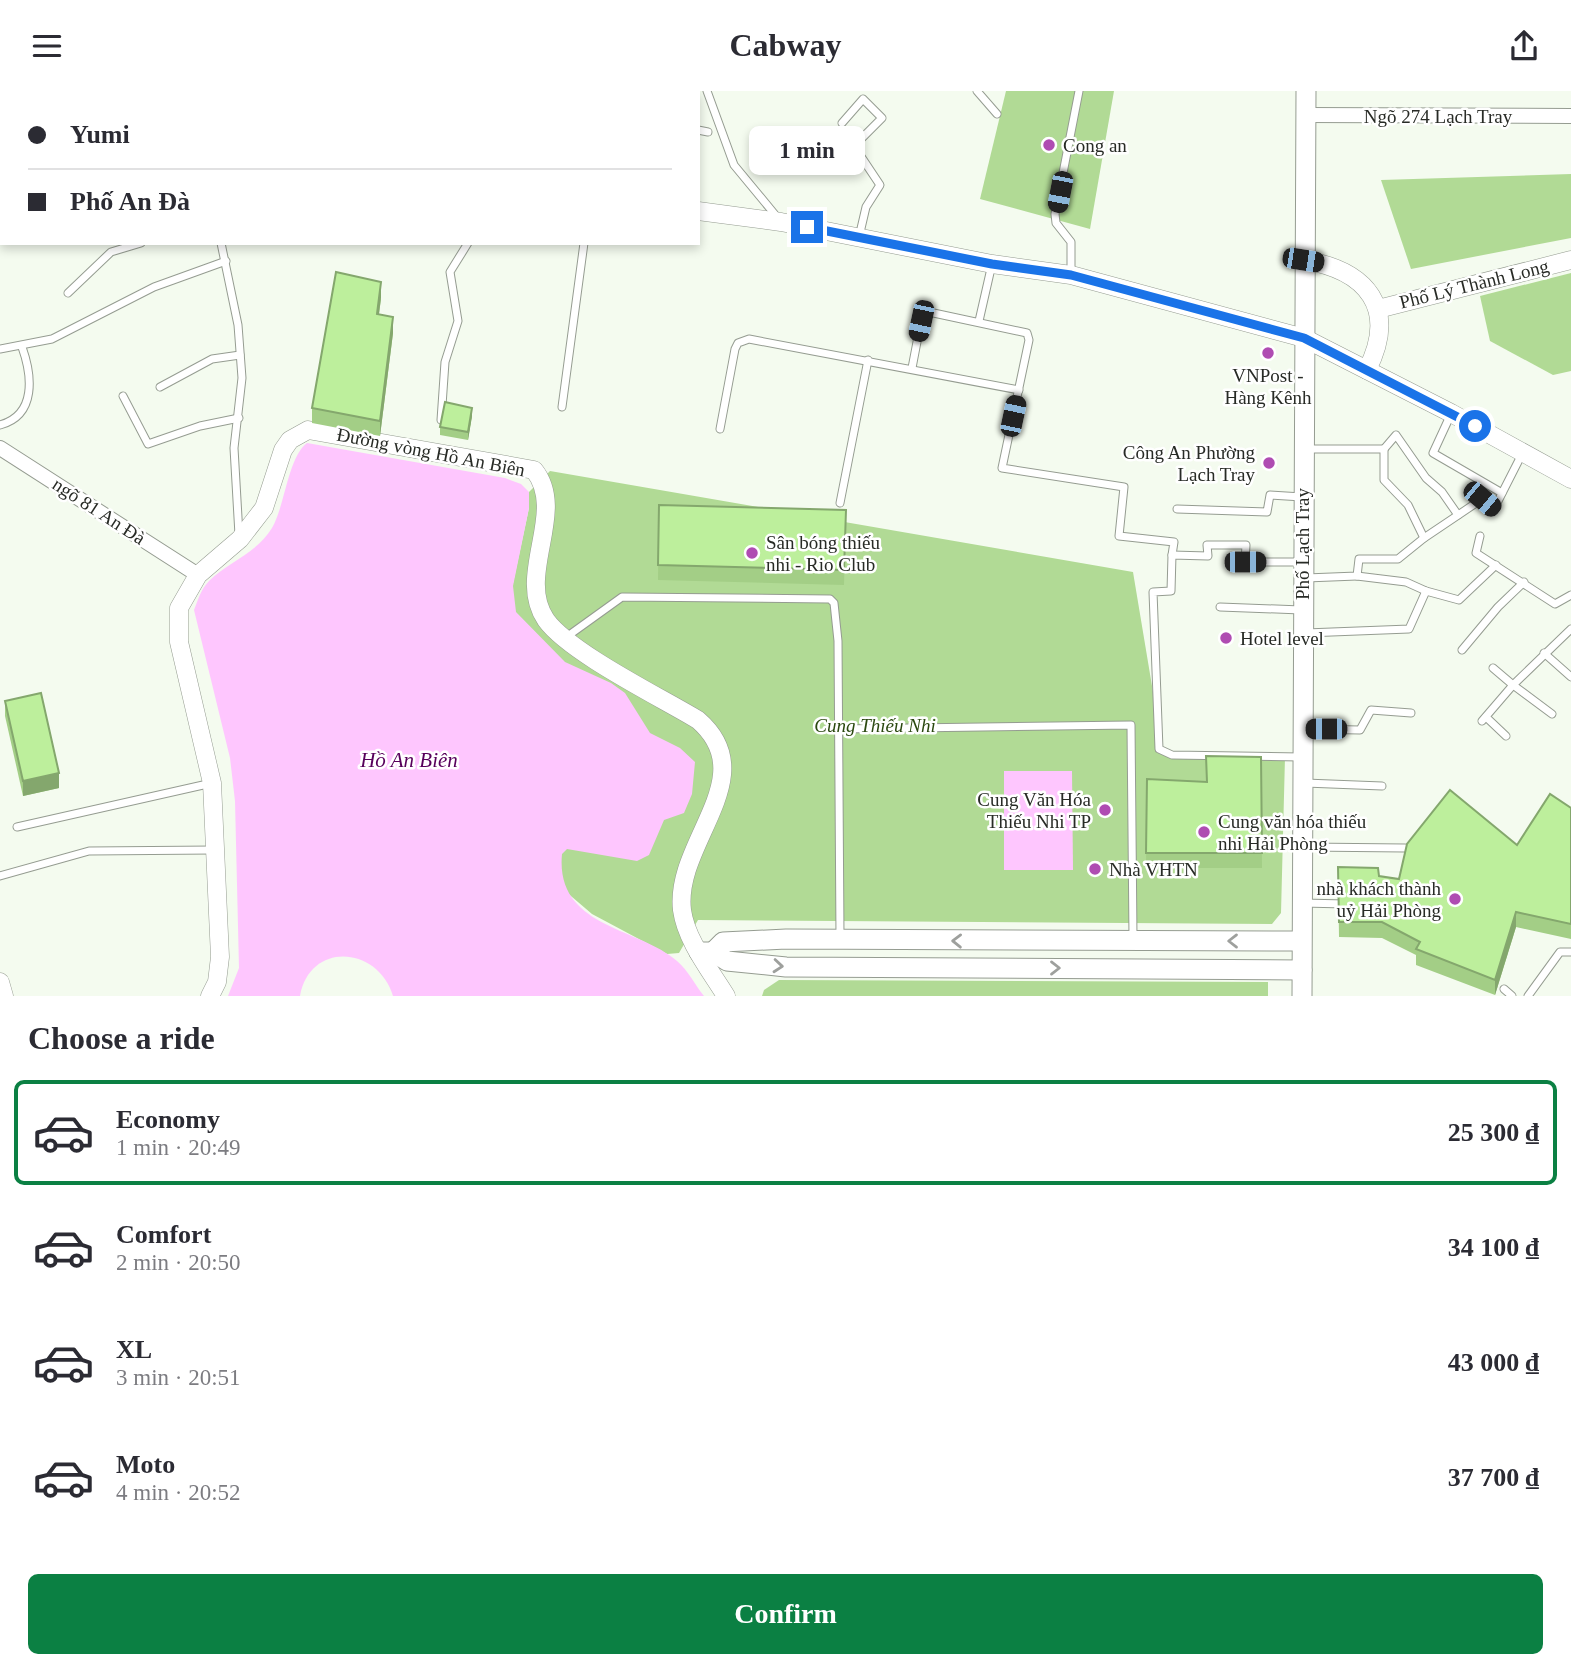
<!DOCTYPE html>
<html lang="en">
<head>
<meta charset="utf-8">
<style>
  :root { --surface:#fff; --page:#f2f2f3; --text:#2b2b33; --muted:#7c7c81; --line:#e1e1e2; --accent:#0b8043 }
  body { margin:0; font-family:"Times New Roman",serif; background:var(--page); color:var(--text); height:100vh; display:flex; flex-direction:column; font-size:26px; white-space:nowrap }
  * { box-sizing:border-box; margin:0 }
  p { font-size:23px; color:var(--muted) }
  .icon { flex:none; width:38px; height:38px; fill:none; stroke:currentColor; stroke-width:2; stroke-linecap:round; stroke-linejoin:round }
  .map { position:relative; height:905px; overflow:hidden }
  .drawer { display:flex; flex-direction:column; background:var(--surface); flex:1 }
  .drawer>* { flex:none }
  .hud { position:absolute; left:0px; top:0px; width:700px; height:154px; box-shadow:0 4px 10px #0003; display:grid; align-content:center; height:154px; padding:0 28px; background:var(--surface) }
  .end { position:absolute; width:32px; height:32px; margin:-16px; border:9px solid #1a73e8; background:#fff; box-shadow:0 0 0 4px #fff }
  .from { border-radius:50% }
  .bubble { position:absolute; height:49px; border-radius:10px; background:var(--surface); box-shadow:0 4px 10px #0003; font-size:23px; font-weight:700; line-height:49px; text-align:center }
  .car { position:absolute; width:21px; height:42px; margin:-21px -10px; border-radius:9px; box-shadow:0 0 5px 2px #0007; background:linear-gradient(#222 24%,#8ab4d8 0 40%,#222 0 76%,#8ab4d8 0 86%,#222 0) }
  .hud b { display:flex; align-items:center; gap:24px; height:66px; font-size:26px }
  .hud b+b { border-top:2px solid var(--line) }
  .hud i { width:18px; height:18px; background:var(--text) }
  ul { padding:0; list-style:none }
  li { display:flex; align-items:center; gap:21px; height:105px; margin:0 14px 10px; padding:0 14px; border:4px solid transparent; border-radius:10px }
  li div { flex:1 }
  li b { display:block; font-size:26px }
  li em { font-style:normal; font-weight:700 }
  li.selected { border-color:var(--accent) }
  li>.icon { width:63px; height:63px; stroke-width:1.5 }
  h2 { padding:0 28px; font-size:32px; line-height:84px }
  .button { display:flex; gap:14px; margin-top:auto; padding:14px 28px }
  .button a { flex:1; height:80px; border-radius:10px; background:var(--accent); color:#fff; font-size:28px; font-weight:700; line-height:80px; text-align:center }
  header { display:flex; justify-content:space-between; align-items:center; height:91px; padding:0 28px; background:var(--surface); font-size:32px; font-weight:700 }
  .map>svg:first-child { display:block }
  .green { fill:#b1da95 }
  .water { fill:#fec6fe }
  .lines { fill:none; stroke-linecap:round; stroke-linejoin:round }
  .service-casing { stroke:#959c91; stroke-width:9 }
  .minor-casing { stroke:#959c91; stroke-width:16 }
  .tertiary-casing { stroke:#959c91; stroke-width:19 }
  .secondary-casing { stroke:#959c91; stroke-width:21 }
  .service { stroke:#fff; stroke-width:7 }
  .minor { stroke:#fff; stroke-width:14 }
  .tertiary { stroke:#fff; stroke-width:18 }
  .secondary { stroke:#fff; stroke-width:19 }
  .wall { fill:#a3ce86 }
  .shaded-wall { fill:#84a76d }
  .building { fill:#bdef9c; stroke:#84a76d; stroke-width:2 }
  .oneway { stroke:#9ea09d }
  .route { stroke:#1a73e8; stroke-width:9 }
  .poi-dot { fill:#af4cb2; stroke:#fff; stroke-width:2.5 }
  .labels { text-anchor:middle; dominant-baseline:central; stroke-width:5; stroke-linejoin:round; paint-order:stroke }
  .street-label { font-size:19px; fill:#282b26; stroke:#fff }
  .poi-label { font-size:19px; fill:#282b26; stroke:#fff; text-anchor:start }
  .park-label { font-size:19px; font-style:italic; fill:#2b4910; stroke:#fff }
  .water-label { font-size:21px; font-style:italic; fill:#57005b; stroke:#fff }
</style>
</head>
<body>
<header><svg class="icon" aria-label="menu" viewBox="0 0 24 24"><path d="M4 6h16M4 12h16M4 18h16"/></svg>Cabway<svg class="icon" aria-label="share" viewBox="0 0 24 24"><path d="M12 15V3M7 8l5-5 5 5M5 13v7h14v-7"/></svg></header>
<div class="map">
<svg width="1571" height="905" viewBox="0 0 1571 905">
  <rect width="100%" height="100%" fill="#f4fbef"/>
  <g class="green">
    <path d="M1006 0H1114L1090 138 980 108Z"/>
    <path d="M1571 83V147L1411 178 1381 89Z"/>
    <path d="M1571 182V280L1553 284 1490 250 1480 205Z"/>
    <path d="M550 380 1133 481 1163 661 1285 666 1281 822 1272 833 698 829 679 862 667 863 592 823 551 788 560 581 508 516 529 417V401Z"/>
    <path d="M779 889 1268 891V905H762L764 899Z"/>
  </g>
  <g class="water">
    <path d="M307 352 505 387 521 393 529 401V417L513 495 516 521 565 571 611 592 625 602 650 642 680 657 695 671 692 703 684 722 664 729 649 764 637 770 567 758 562 763C555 837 639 836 677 870 688 879 695 894 704 905H393C378 855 310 850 300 905H228L239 877 235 710 230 667 194 519C198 509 201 498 209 490 229 470 256 463 272 437 285 415 288 366 307 352Z"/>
    <path d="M1004 680H1072L1073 779H1004Z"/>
  </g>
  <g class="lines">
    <defs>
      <g id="service">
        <path d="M275 0 276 2"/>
        <path d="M425 0 426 2"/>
        <path d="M707 0 734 74 777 126"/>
        <path d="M977 0 997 23"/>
        <path d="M478 2V0"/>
        <path d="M552 2V0"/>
        <path d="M842 32 863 8 882 27 854 55 880 94 866 116 859 146"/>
        <path d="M698 39 708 41"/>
        <path d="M221 152 238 234 242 287 234 357 239 444"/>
        <path d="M1071 184V151L1056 132 1055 123 1079 0"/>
        <path d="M68 202 111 161 141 152"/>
        <path d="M979 230 992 173"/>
        <path d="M0 258 52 248 154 196 226 170"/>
        <path d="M912 277 921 230 929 221 1027 242 1029 249 1002 377 1124 396 1119 445 1174 451 1172 464"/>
        <path d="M160 296 212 268 240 264"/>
        <path d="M123 305 148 353 200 335 239 327"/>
        <path d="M562 316 584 152"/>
        <path d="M1451 323 1433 362 1502 402"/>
        <path d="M441 329 445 271 458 230 450 181 468 152"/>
        <path d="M0 334C37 324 32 284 22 256"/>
        <path d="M720 338 735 258 738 252 749 248 1019 299"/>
        <path d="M1304 358H1384V389L1408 414 1424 447"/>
        <path d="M1384 358 1396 344 1426 387 1442 401 1458 424"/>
        <path d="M840 412 868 269"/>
        <path d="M1177 418 1267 421 1270 404 1302 406"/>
        <path d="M1480 445 1476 462 1555 513 1571 504"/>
        <path d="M1357 485 1406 491 1426 500 1459 509 1496 474"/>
        <path d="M1306 487 1357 485 1359 468H1398L1424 447 1482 408 1494 418 1523 361"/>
        <path d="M1220 516 1301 519"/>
        <path d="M1306 542 1409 538 1426 500"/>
        <path d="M565 547 622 506 830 508 834 512 838 550 840 845"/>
        <path d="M1462 559 1498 516 1524 491"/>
        <path d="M1544 562 1571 586"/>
        <path d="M1552 623 1513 594 1571 538"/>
        <path d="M1486 626 1506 645"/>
        <path d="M1482 630 1513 594 1493 577"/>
        <path d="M839 638 1131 634 1133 846"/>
        <path d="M1306 638 1360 639 1371 619 1411 622"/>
        <path d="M1301 666 1172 664 1159 658 1153 501 1171 500 1172 464 1208 465 1207 454H1246L1245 471H1301"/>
        <path d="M1305 692 1382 695"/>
        <path d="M17 736 212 692"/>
        <path d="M1305 756 1405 757"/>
        <path d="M0 785 89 760 214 759"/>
        <path d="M1302 812 1346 813"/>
        <path d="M1504 898 1512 905"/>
        <path d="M1528 905 1560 861H1571"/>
      </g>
      <g id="minor">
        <path d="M1306 24 1571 25"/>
        <path d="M0 357 198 484"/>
      </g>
      <g id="tertiary">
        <path d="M64 0 73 2"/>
        <path d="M698 120 781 131 992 173 1071 184 1304 247 1451 322 1571 388"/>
        <path d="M1303 169C1368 179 1398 218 1367 279"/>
        <path d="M1378 218 1571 169"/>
        <path d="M0 891 4 905"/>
        <path d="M210 905 217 891 220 866 212 692 179 551V517L198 484 240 448 264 417 283 359 290 349 308 339 534 379C568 421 515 484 546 529 570 562 660 606 698 629 764 686 674 751 682 819 686 849 710 879 726 905"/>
      </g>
      <g id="secondary">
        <path d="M699 861H713L727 870 786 876 1302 879"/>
        <path d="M713 861 723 851 786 848 1301 850"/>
        <path d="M1302 905 1306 0"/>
      </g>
    </defs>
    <use href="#service" class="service-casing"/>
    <use href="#minor" class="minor-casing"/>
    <use href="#tertiary" class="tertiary-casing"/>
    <use href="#secondary" class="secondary-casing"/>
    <use href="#service" class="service"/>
    <use href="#minor" class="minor"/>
    <use href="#tertiary" class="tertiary"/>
    <use href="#secondary" class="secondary"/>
  </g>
  <g class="wall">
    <path d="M381 207 379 223 393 242 380 345 312 332V317Z"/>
    <path d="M472 325 468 349 440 344V336Z"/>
    <path d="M659 414 846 419 844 494 658 489Z"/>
    <path d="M5 610 59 697 23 705 5 625Z"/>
    <path d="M1261 666 1262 777H1146L1147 688 1206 691Z"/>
    <path d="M1571 717V848L1516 836 1495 904 1416 874V864L1382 847 1339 846 1338 776 1379 785 1399 788 1517 754Z"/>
  </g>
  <g class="shaded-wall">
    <path d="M381 191V207L377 238V223Z"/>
    <path d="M393 226V242L380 345V330Z"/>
    <path d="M472 317V325L468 349V341Z"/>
    <path d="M59 682V697L23 705V690Z"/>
    <path d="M1516 821V836L1495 904V889Z"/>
  </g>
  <g class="building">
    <path d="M336 181 381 191 377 223 393 226 380 330 312 317Z"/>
    <path d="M445 311 472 317 468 341 440 336Z"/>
    <path d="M659 414 846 419 844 479 658 474Z"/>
    <path d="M41 602 59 682 23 690 5 610Z"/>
    <path d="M1206 665 1261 666 1262 762H1146L1147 688 1207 691Z"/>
    <path d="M1450 699 1517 754 1550 703 1571 717V833L1516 821 1495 889 1416 858 1420 851 1382 831H1339L1338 776 1378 777 1379 785 1399 788 1407 753Z"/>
  </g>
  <defs><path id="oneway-chevron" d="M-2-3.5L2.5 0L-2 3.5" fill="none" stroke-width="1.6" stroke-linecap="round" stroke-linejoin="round" transform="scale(1.75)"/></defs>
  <g class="oneway">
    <use href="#oneway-chevron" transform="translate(957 850) rotate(-179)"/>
    <use href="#oneway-chevron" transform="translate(1233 850) rotate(180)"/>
    <use href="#oneway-chevron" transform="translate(778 875) rotate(5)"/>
    <use href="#oneway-chevron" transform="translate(1055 877)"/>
  </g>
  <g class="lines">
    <path class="route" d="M807 136 992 173 1071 184 1304 247 1475 335"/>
  </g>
  <g class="poi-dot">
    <circle cx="1049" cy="54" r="7"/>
    <circle cx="1268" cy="262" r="7"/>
    <circle cx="1269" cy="372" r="7"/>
    <circle cx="752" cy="462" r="7"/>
    <circle cx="1226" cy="547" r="7"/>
    <circle cx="1105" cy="719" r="7"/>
    <circle cx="1204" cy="741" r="7"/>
    <circle cx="1095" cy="778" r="7"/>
    <circle cx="1455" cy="808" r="7"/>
  </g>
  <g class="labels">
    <g class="street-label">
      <text x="1438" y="25">Ngõ 274 Lạch Tray</text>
      <text transform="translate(1474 193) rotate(-14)">Phố Lý Thành Long</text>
      <text transform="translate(431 361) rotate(11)">Đường vòng Hồ An Biên</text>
      <text transform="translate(99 420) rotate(33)">ngõ 81 An Đà</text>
      <text transform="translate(1302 453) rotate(-90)">Phố Lạch Tray</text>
    </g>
    <g class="poi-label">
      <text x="1063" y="54">Cong an</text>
      <text x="1268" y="284" text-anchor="middle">VNPost -<tspan x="1268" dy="22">Hàng Kênh</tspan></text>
      <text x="1255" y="361" text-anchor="end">Công An Phường<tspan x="1255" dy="22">Lạch Tray</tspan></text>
      <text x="766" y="451">Sân bóng thiếu<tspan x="766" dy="22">nhi - Rio Club</tspan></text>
      <text x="1240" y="547">Hotel level</text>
      <text x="1091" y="708" text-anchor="end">Cung Văn Hóa<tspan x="1091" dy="22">Thiếu Nhi TP</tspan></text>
      <text x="1218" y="730">Cung văn hóa thiếu<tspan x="1218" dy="22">nhi Hải Phòng</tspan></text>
      <text x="1109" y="778">Nhà VHTN</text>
      <text x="1441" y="797" text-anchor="end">nhà khách thành<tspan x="1441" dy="22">uỷ Hải Phòng</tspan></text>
    </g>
    <g class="park-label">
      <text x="875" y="634">Cung Thiếu Nhi</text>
    </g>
    <g class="water-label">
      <text x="409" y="669">Hồ An Biên</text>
    </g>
  </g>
</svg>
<i class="end from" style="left:1475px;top:335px"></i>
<i class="end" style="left:807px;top:136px"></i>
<div class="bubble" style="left:749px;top:35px;width:116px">1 min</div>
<i class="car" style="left:1060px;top:101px;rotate:191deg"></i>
<i class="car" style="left:1303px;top:169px;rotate:99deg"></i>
<i class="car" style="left:921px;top:230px;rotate:192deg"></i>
<i class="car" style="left:1013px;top:325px;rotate:12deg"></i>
<i class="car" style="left:1482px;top:408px;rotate:130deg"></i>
<i class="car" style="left:1245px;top:471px;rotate:90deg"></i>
<i class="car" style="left:1326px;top:638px;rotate:270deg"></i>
<div class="hud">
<b><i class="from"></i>Yumi</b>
<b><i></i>Phố An Đà</b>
</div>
</div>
<section class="drawer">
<h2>Choose a ride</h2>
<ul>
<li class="selected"><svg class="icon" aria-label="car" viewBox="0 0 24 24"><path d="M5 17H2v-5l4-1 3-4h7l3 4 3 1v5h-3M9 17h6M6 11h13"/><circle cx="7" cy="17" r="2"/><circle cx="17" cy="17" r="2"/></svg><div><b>Economy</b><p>1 min · 20:49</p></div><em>25 300 ₫</em></li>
<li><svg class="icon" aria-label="car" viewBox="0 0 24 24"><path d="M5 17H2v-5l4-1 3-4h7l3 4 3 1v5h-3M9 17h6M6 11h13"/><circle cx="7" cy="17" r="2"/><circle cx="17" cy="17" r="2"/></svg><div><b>Comfort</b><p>2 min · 20:50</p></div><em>34 100 ₫</em></li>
<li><svg class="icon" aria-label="car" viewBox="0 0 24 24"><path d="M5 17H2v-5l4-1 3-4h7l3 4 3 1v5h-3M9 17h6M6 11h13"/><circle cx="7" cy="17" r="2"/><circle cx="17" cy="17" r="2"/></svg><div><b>XL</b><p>3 min · 20:51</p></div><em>43 000 ₫</em></li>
<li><svg class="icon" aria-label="car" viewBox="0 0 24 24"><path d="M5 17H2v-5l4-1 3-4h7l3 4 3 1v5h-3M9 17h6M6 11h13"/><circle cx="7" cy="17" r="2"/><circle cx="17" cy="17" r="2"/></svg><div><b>Moto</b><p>4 min · 20:52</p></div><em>37 700 ₫</em></li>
</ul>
<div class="button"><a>Confirm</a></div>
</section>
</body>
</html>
